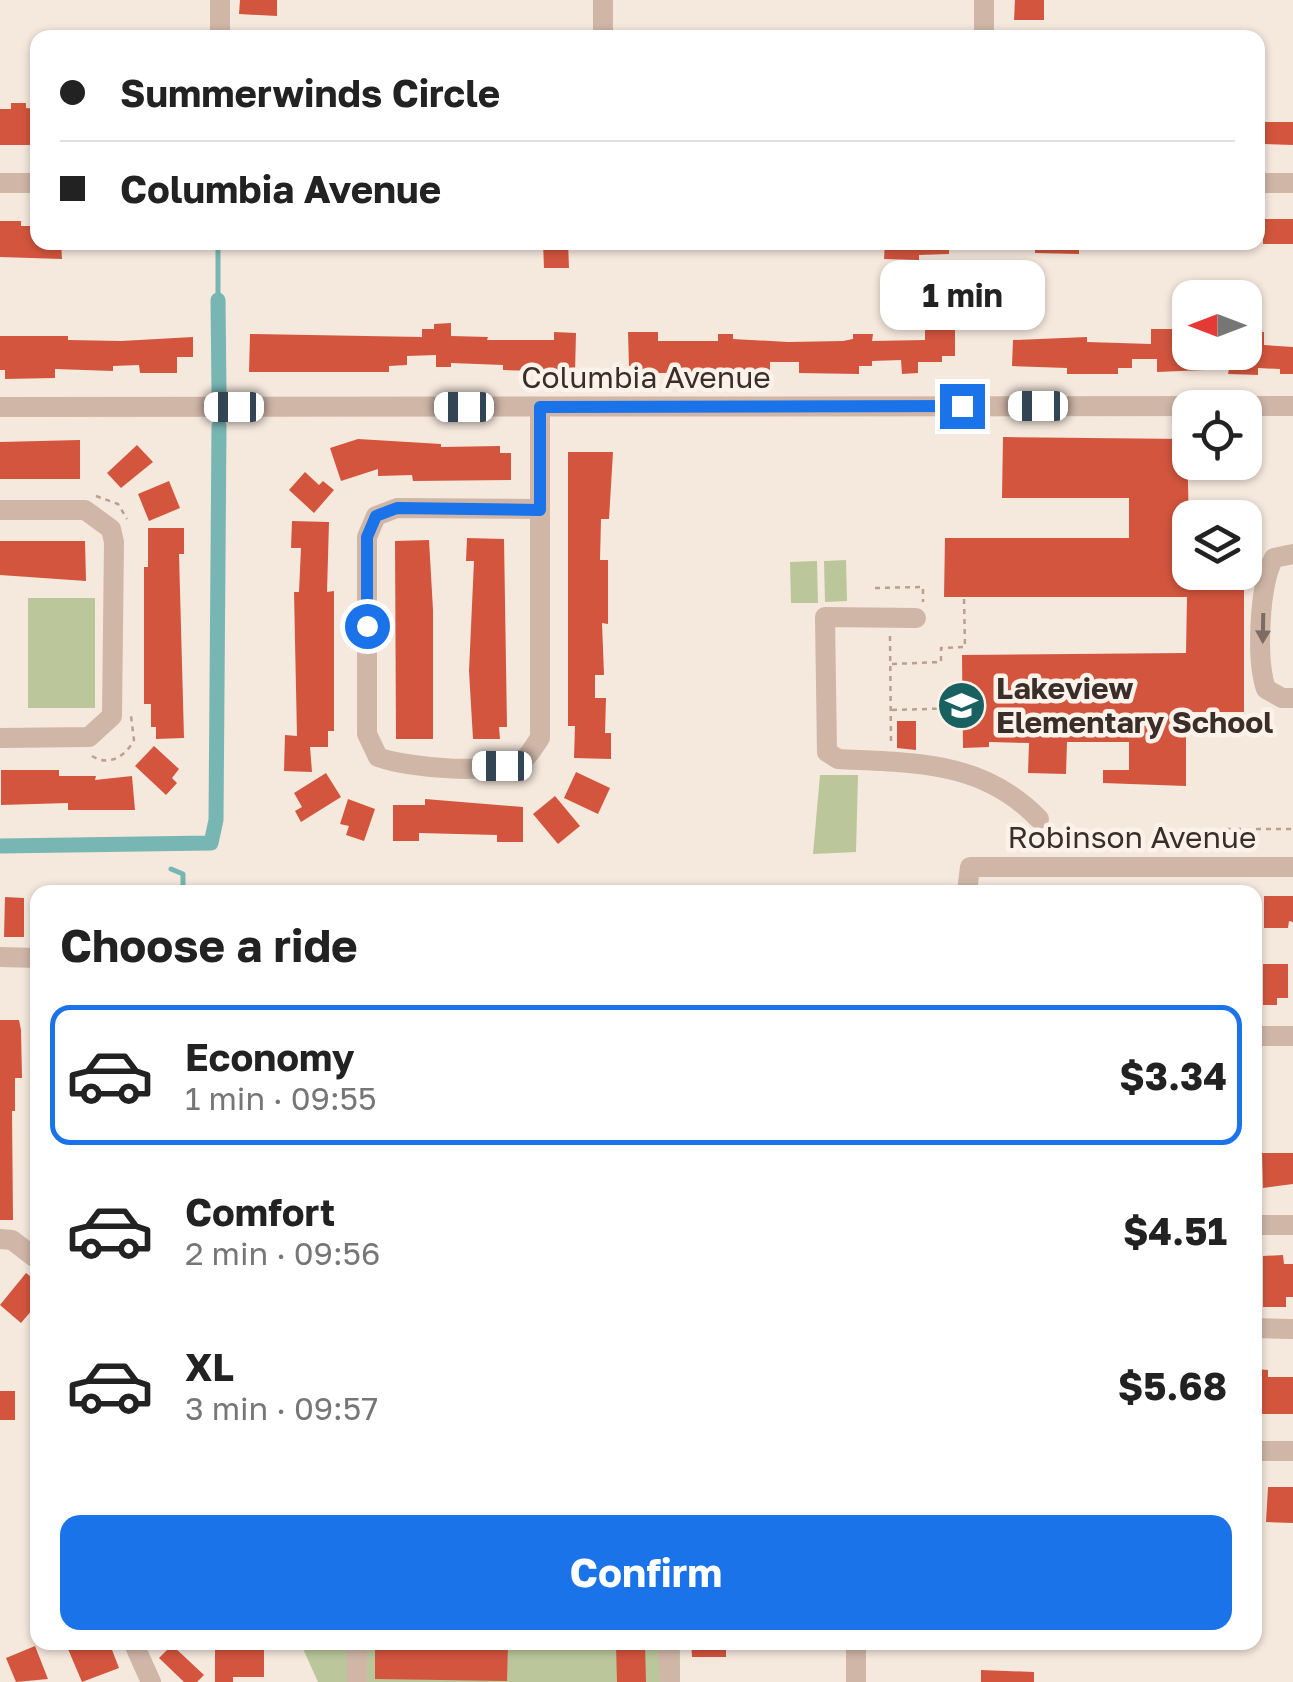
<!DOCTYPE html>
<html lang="en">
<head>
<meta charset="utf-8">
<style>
  :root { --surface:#fff; --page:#f6f6f6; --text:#222; --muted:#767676; --line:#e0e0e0; --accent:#1a73e8 }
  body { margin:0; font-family:"Golos Text",sans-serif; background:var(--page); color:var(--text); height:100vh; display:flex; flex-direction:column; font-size:38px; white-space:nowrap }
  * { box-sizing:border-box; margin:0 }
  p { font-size:32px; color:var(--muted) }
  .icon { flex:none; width:55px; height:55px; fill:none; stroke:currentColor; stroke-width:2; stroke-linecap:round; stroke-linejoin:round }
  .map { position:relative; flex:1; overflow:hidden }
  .drawer { position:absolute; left:30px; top:885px; width:1232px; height:765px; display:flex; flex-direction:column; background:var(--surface); border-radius:20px; box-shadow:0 2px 8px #0004 }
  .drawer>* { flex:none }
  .top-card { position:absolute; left:30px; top:30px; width:1235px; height:220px; border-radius:20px; box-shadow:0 2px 8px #0004; display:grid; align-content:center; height:220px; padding:0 30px; background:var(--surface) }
  .needle { width:65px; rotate:270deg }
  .fabs { position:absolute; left:1172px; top:280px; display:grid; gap:20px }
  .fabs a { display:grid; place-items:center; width:90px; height:90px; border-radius:20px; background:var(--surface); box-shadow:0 2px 8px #0004; font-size:50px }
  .end { position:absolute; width:45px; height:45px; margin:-22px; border:12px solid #1a73e8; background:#fff; box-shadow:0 0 0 5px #fff }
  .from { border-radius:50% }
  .bubble { position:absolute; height:70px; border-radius:20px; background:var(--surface); box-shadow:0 2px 8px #0004; font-size:32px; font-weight:700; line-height:70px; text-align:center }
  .car { position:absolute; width:30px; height:60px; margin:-30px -15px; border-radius:12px; box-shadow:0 0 8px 2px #0007; background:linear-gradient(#fff 24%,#345 0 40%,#fff 0 76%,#345 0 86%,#fff 0) }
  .top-card b { display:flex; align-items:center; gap:35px; height:95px; font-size:38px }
  .top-card b+b { border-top:2px solid var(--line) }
  .top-card i { width:25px; height:25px; background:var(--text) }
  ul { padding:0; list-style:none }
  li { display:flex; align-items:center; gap:30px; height:140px; margin:0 20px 15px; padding:0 10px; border:5px solid transparent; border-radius:20px }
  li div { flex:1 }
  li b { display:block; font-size:38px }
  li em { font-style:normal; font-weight:700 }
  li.active { border-color:var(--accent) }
  li>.icon { width:90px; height:90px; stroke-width:1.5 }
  h2 { padding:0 30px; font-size:45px; line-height:120px }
  .action { display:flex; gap:20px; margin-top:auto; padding:20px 30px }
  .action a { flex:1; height:115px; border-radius:20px; background:var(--accent); color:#fff; font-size:40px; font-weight:700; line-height:115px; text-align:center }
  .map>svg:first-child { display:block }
  .green { fill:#bbc69b }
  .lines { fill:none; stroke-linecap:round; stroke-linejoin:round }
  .stream { stroke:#78b6b3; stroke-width:5 }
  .canal { stroke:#78b6b3; stroke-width:15 }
  .building { fill:#d3553d }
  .path { stroke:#bb9f91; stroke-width:2.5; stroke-dasharray:5 5; stroke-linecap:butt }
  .minor { stroke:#cfb6a7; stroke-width:20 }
  .oneway { fill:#7e6b61 }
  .route { stroke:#1a73e8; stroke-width:12 }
  .labels { text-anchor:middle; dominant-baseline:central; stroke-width:9; stroke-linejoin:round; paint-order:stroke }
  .street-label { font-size:30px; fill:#3b2d28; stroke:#fcf2ea }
  .poi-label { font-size:30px; font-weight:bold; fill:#3b2d28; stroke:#fcf2ea; text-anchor:start }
</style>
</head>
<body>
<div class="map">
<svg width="1293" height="1682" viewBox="0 0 1293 1682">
  <rect width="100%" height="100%" fill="#f5e8dd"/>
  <g class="green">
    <path d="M846 560 847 601 825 602 824 561Z"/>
    <path d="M817 561 818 603H791L790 562Z"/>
    <rect x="28" y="598" width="67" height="110"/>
    <path d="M820 775H858L856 852 813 854Z"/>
    <path d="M309 1642 680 1643V1682H318L304 1651Z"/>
  </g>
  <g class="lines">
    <g class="stream">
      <path d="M218 300V242"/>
      <path d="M171 869 183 874V892"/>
    </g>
    <g class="canal">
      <path d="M218 300 219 392"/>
      <path d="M0 846 211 843 216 820 219 426"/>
    </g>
  </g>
  <g class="building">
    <path d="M240 0H277V16L239 14Z"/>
    <path d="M1015 0H1044V20H1014Z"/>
    <path d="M11 103H26V108L38 109V145H0V109H11Z"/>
    <path d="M1264 122H1293V145L1263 144Z"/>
    <rect x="1263" y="219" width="30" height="25"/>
    <path d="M0 221H21V226H38V242H61L62 259 0 257Z"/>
    <path d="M543 242H568L569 268H544Z"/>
    <path d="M885 242H949V254L919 255V260L884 259Z"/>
    <path d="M1035 242H1079V254L1035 253Z"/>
    <path d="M451 323V336L488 337 487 340H554V332L576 333 575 372 503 370V365L451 363V367H436V355L407 356V365L389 366V372H249L250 334 422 337V329H434V324Z"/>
    <path d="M925 323H955V356H942V362H918V373L902 374 901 360 872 361V366H859V374L799 373V362H770V373H642V366H629L628 332H658V341H718V334H733V339L788 342 843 341 853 339V334H873L872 341 925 340Z"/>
    <path d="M1151 329H1190V352H1247V332H1264V345L1293 347V374H1280V369L1258 368V375L1228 374 1229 369 1157 372V359H1132V368H1118V374H1067V368L1012 366 1013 340 1087 337V342L1151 344Z"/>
    <path d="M0 336H68V340L121 341 193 337V357H177V373H140L139 365 113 366V371L55 369V378L5 379V370H0Z"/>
    <path d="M1003 437 1187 439 1190 572H1244V712H1186V786L1103 783V770H1129V742H1067L1066 774 1028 773 1029 743 989 742V747L963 748 962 655 1186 653 1187 597H944L945 538H1129V498H1002Z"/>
    <path d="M358 439 441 444V447L500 446V453H511V480L413 481 412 475 378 476V469L341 481 330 448Z"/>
    <path d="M80 440V479H0V442Z"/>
    <path d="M137 445 153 462 121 488 107 473Z"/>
    <path d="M568 452H613L609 519H601L600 560H608V624L602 623 604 675H595V698H606L605 733H611V759L574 758 575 726H568Z"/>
    <path d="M305 472 319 485 323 481 334 490 314 513 289 490Z"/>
    <path d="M169 481 180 508 149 521 138 494Z"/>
    <path d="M292 521 329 522 327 592 334 591V731H328V747H310L312 772 284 771 285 735 297 736 294 592H299L301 548H291Z"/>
    <path d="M148 528H184V554H179L184 738 156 739V727H151V704H144V567H148Z"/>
    <path d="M467 538 504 539 507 727H499L500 739H473L469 671 474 561H466Z"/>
    <path d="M429 540 433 610V739H396L395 541Z"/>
    <path d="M0 541H85L86 581 0 575Z"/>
    <path d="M897 721H916V750L897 748Z"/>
    <path d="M154 746 179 769 172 778 177 783 166 795 135 766Z"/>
    <path d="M1 770H59V776H96L95 780 132 776 135 810H68V803L1 805Z"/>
    <path d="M576 772 610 788 598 814 564 798Z"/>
    <path d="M326 773 341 797 301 822 295 811 302 807 294 793Z"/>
    <path d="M555 796 580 826 558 844 533 814Z"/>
    <path d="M348 799 375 809 364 841 346 835 349 826 340 824Z"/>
    <path d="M425 799 523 807V842H497V835L419 833V841H393V805H425Z"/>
    <path d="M1264 896H1293V922L1289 921 1288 928H1264Z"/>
    <path d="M5 897 24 898V937H4Z"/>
    <path d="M1263 964H1288V998H1277V1005H1263Z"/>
    <path d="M0 1020H19L21 1030 22 1078H15V1111H12L13 1220H0Z"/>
    <path d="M1262 1153H1293V1184L1263 1188Z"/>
    <path d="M1283 1255 1284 1264H1293V1297H1286V1307H1263V1256Z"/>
    <path d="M26 1273 38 1282V1303L21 1323 0 1305Z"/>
    <path d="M1255 1369 1268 1370V1377H1293V1414H1257Z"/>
    <rect x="0" y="1391" width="15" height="29"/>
    <path d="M1268 1487H1293V1523L1266 1522Z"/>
    <path d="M65 1642H109L119 1668 82 1682Z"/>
    <path d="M411 1642 508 1644 507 1681 375 1679V1647H411Z"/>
    <path d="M691 1642H726V1657H692Z"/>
    <path d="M645 1644 646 1682H617L616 1645Z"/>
    <path d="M172 1645 204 1675 197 1682H184L159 1658Z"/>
    <path d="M35 1646 48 1679 16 1682 6 1658Z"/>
    <path d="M215 1650H264V1677H233V1682H215Z"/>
    <path d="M981 1670 1034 1672V1682H981Z"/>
  </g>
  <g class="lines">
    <g class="path">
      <path d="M96 496 118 504 127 519"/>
      <path d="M875 588 923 587V602"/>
      <path d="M890 636 891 743"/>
      <path d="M892 664 941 662V648L965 647 964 597"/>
      <path d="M892 710 962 708"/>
      <path d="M92 756C109 767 126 756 134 740L131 716"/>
      <path d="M1226 829H1293"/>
    </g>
    <g class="minor">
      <path d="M603 0V38"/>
      <path d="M984 0V38"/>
      <path d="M220 38V0"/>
      <path d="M0 183H38"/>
      <path d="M1258 183H1293"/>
      <path d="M0 407 1293 406"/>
      <path d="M540 407V509L397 508 376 516 367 537V734L378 757C407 768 499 777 526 757 531 753 536 743 540 738V509"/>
      <path d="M0 510H85L111 529 114 542 112 716 89 737 0 738"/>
      <path d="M1293 554 1274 558C1259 584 1256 660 1266 689L1282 698H1293"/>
      <path d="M916 618 825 617 827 752 838 759C914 763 982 760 1039 819"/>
      <path d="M967 892 970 867H1293"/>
      <path d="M0 957 38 958"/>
      <path d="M1255 1036H1293"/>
      <path d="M1255 1225H1293"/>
      <path d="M0 1239 12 1240 38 1260"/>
      <path d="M1255 1328 1293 1329"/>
      <path d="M1255 1451H1293"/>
      <path d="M133 1642 151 1682"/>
      <path d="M668 1642 670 1682"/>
      <path d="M357 1682V1642"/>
      <path d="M856 1682V1642"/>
    </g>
  </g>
  <defs><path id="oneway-solid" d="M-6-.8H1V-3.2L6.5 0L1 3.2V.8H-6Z" transform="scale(2.5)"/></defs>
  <use class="oneway" href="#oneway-solid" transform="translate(1263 628) rotate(91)"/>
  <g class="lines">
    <path class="route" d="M367 626V537L376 516 397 508 540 510V407L962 406"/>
  </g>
  <defs>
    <symbol id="school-disc" viewBox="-11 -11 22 22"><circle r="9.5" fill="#196160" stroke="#fcf2ea"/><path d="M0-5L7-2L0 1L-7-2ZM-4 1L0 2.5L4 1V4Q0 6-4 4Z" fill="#fff"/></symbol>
  </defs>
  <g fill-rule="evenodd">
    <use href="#school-disc" x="934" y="678" width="55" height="55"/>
  </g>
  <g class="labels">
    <g class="street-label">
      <text x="646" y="377">Columbia Avenue</text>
      <text x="1132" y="837">Robinson Avenue</text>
    </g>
    <g class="poi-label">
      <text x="996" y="688">Lakeview<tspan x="996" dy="34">Elementary School</tspan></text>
    </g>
  </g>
</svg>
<div class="fabs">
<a><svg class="needle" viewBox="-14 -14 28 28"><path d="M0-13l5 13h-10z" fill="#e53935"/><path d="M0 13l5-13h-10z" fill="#767676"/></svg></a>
<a><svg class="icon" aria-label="locate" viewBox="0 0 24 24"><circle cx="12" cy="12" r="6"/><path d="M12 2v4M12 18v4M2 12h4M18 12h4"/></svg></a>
<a><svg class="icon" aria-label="layers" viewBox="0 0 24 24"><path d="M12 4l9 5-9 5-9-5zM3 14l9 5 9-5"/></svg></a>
</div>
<i class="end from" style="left:367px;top:626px"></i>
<i class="end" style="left:962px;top:406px"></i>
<div class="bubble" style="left:880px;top:260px;width:165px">1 min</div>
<i class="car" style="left:1038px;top:406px;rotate:270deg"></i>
<i class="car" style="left:234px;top:407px;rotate:270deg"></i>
<i class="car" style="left:464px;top:407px;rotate:270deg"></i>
<i class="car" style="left:502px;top:766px;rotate:270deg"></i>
<div class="top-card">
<b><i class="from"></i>Summerwinds Circle</b>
<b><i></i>Columbia Avenue</b>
</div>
<section class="drawer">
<h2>Choose a ride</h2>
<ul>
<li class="active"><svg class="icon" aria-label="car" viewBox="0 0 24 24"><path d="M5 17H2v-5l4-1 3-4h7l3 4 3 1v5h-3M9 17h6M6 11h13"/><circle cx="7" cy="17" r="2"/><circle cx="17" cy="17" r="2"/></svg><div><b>Economy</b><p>1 min · 09:55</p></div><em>$3.34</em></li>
<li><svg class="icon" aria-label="car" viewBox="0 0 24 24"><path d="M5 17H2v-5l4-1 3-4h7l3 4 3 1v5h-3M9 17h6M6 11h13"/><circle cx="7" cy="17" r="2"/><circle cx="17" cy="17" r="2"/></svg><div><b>Comfort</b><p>2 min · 09:56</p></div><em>$4.51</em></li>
<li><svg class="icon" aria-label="car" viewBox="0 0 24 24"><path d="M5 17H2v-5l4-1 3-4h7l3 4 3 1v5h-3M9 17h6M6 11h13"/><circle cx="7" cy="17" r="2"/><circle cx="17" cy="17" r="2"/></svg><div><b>XL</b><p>3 min · 09:57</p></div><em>$5.68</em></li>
</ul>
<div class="action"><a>Confirm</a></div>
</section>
</div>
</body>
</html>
